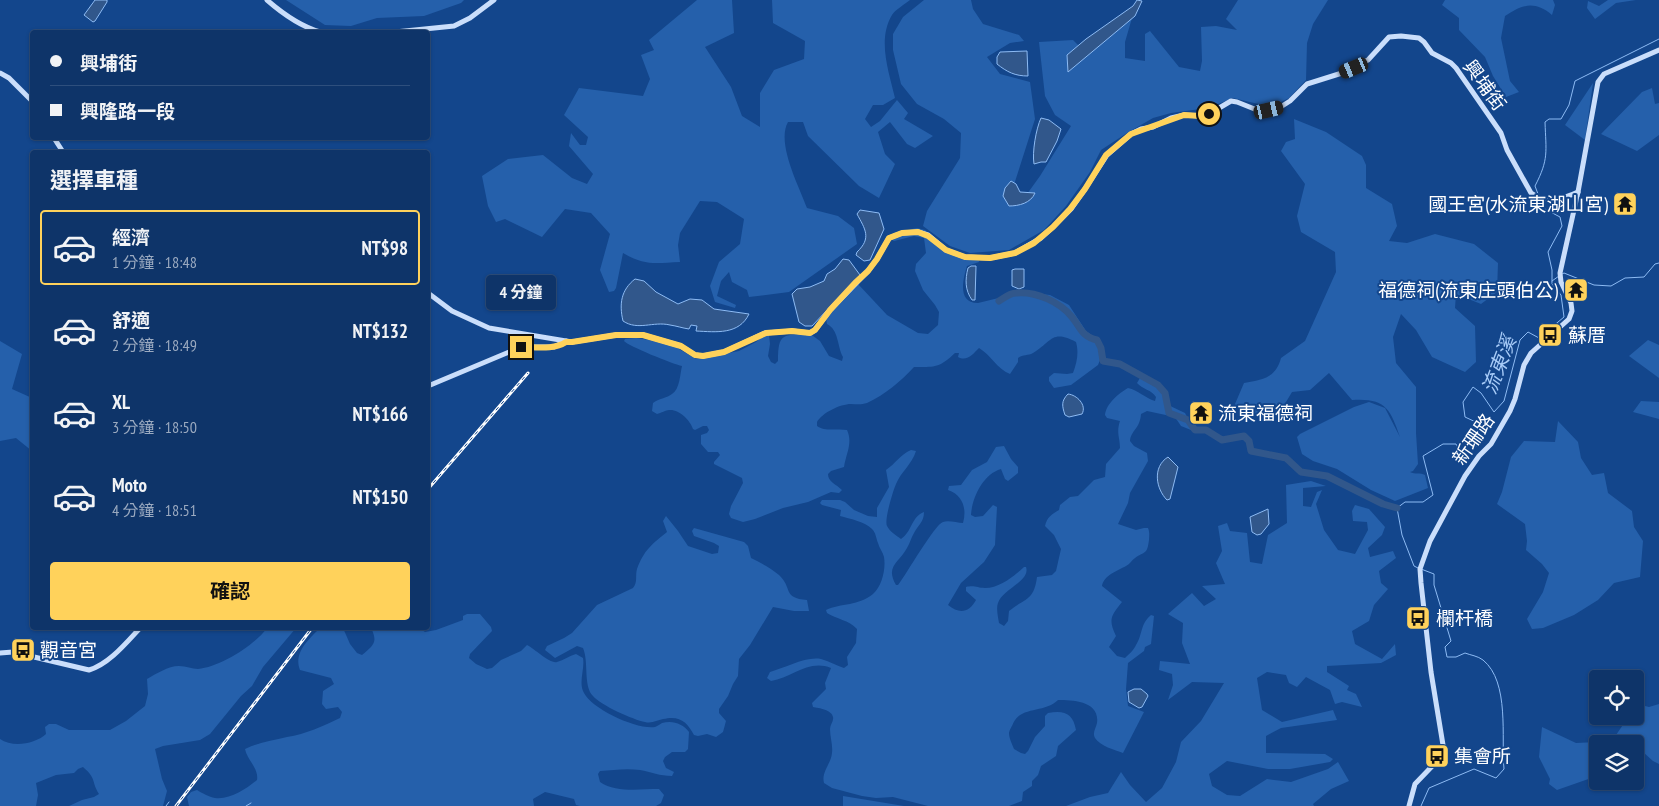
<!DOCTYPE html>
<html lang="zh-TW">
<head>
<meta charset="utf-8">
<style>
  :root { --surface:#0e3469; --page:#1c3f71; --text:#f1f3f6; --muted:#9baac0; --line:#2e4f7d; --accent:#ffd25b }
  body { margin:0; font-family:"PT Sans Narrow","Noto Sans TC",sans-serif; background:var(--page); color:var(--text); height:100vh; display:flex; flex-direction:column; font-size:19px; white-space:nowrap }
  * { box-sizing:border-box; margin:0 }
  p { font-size:16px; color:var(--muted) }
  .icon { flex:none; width:28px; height:28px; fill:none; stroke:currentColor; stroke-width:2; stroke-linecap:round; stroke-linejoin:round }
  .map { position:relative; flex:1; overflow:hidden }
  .sheet { position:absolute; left:30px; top:150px; width:400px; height:480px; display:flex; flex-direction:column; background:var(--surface); border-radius:5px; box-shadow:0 1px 4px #0004,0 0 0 1px var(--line) }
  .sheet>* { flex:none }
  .guide { position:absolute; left:30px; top:30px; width:400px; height:110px; border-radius:5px; box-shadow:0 1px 4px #0004,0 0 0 1px var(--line); display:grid; align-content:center; height:110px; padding:0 20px; background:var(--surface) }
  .tools { position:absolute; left:1589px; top:670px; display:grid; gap:10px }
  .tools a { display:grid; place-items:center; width:55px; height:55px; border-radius:5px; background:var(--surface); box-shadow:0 1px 4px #0004,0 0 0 1px var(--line); font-size:25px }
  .end { position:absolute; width:22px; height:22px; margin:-11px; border:6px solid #ffd25b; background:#111; box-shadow:0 0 0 2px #111 }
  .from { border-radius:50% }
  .bubble { position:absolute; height:35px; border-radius:5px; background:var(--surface); box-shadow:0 1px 4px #0004,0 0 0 1px var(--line); font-size:16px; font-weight:700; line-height:35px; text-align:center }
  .car { position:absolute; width:15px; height:30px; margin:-15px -8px; border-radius:6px; box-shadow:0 0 4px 1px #0007; background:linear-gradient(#222 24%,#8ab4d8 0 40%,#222 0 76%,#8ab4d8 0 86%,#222 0) }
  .guide b { display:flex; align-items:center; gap:18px; height:48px; font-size:19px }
  .guide b+b { border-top:1px solid var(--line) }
  .guide i { width:12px; height:12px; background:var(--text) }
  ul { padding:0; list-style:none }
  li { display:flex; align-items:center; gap:15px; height:75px; margin:0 10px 8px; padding:0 10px; border:2px solid transparent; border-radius:5px }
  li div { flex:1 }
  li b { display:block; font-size:19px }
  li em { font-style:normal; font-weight:700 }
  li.active { border-color:var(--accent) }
  li>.icon { width:45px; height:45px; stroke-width:1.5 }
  h2 { padding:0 20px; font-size:22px; line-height:60px }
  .action { display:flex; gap:10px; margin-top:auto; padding:10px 20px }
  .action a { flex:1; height:58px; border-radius:5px; background:var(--accent); color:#111; font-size:20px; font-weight:700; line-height:58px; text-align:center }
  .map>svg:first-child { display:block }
  .green { fill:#2560ab }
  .water { fill:#31578b; stroke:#8dbbf4 }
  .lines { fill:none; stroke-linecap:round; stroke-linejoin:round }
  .stream { stroke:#8dbbf4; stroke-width:1 }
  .river { stroke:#31578b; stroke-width:7 }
  .secondary { stroke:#cadefb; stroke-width:5 }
  .rail-casing { stroke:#fff; stroke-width:3 }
  .rail { stroke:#13468c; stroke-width:1; stroke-dasharray:4; stroke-linecap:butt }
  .route { stroke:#ffd25b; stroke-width:6 }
  .labels { text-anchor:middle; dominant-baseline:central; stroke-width:4; stroke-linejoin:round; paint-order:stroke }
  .street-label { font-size:19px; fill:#fff; stroke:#13468c }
  .poi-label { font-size:19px; fill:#fff; stroke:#13468c; text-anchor:start }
  .water-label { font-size:20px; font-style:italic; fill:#a7cbf8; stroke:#13468c }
</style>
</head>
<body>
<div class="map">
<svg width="1659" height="806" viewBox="0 0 1659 806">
  <rect width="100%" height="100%" fill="#13468c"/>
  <g class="green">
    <path d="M286 0H464L461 3 424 16 377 18 351 26 325 25Z"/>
    <path d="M697 0H732L734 33 705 47 731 87 742 116 760 127V93L774 70 804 59 805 41 773 23 772 0H910C904 5 896 9 892 15 877 40 889 72 895 98L883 105H873L865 119 871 127 880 121 897 100 908 113 904 119 933 136 915 148 907 144 890 122 878 132 885 154 895 164 879 198 859 186 808 136 803 122H788C776 143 799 186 807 208L838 216 854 228 857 244 789 292 749 297 747 290 732 282 729 272 721 281 717 296 736 305 735 308 715 302 710 286 719 262 740 244 744 219 717 202 700 201 680 233 678 245 680 262C655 263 645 266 623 253L616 288 614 291 609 292 600 270 610 234 591 213 565 209 542 237 505 219 496 222 488 206 482 176 508 159 543 155 572 178 587 184 593 174 569 146 571 133 580 145H586L588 137 564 115 579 88 643 96 650 79 641 55 654 50 649 40Z"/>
    <path d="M924 0H971L973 9 983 24 1019 35 1024 41 1010 43 987 57 1000 74 1030 82 1035 119 1011 194 1022 201 1040 176 1071 126 1055 115 1045 96 1039 42 1073 40 1085 52 1122 13 1132 18 1125 42V58L1145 61V34L1150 31 1179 67 1200 71 1202 61 1201 27 1216 26 1237 30 1226 19 1238 0H1328L1313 24 1307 43 1306 80 1289 98 1271 107 1233 98 1208 108 1171 113 1153 118 1127 133 1101 150 1090 172 1066 206 1044 230 1009 250 970 253 950 246 923 226 927 211 960 158 961 133 944 119 917 104 901 84 893 50V34L903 17Z"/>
    <path d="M1445 0H1553L1555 5 1552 15C1534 0 1522 5 1505 16L1501 38 1510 81 1519 92 1506 97 1493 76 1485 57 1459 30V18L1442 5Z"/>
    <path d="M1608 0H1636L1616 3 1595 19 1587 8 1588 1 1599 6Z"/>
    <path d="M1593 83 1585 140 1565 125Z"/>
    <path d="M1652 88 1655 104 1659 103V135L1637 151 1601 134 1642 92Z"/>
    <path d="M1294 119 1326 132 1362 156 1366 165V188L1392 204 1397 226 1389 241 1407 243 1435 234 1474 244 1498 263 1497 292 1481 304 1456 294 1455 308 1475 326 1476 362 1465 372 1432 357 1416 330 1401 314 1393 337 1396 363 1416 387V433L1418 464 1413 471 1410 472C1415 475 1420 472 1425 475L1428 488 1395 501 1371 490 1337 469 1313 461 1302 454 1297 437 1300 434 1354 407 1369 402 1385 408 1400 437C1390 408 1385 398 1352 400L1329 373 1310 390 1292 392 1280 412 1242 417 1235 404 1244 383C1262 380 1276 378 1281 358L1305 341 1336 272 1335 252 1301 232 1297 216 1305 184 1281 151 1286 142 1295 139Z"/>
    <path d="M917 228 925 230 942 248 978 258 979 262 967 266C963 279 957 303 978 303L1019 293H1032L1050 295 1069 305 1086 331 1097 339 1101 347 1102 355 1098 365 1071 385 1054 388 1049 381V377L1054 373 1067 374 1073 373C1077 362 1079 353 1076 342 1051 329 1052 342 1033 353 1028 356 1023 354 1018 358V362L1010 374C997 369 991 355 979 348 973 354 967 362 958 357L959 353H955C939 368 936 367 914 367 900 382 886 394 867 403 861 405 856 404 851 404 840 404 822 413 817 422V426C825 432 838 428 847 430 853 443 846 454 844 467L831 471 828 474C828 482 836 484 842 490L839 493 831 492 808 502 783 508 755 519 743 522 731 518 729 514 731 506 743 483 742 478 714 464V462L720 455 718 452H708L701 444V435L707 433 709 430 707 426H703L695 430 693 429C690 420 679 409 669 410 666 410 661 413 657 414L652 411 653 403C660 398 667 398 672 394 680 389 680 374 682 366 673 364 628 346 624 341L625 339 636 338 669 343 696 359 739 351 756 342 763 336 769 335 770 344 768 356 771 362 775 364 778 361C778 332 783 336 809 333L820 341 829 356 842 361 843 357C837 346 839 330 827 324L826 318 845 292 858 284 887 315 918 333 928 334 938 325 939 312 935 305 923 290 915 271 916 264 926 253 924 238 914 236 894 241 889 238 893 233Z"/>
    <path d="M1648 340 1659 345V378L1629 356Z"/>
    <path d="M0 341 22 354 12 389 32 398V451L16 438 0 441Z"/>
    <path d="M1140 378 1148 379 1166 391V404L1185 413 1193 429 1191 430 1181 426 1175 417 1147 411 1141 414C1140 429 1131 430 1130 441L1134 446 1147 453 1148 461 1130 493 1128 503 1118 524 1136 530 1144 528H1148C1150 533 1149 536 1149 540 1147 555 1145 551 1135 558 1132 560 1130 564 1126 566 1117 571 1104 575 1102 586L1122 602C1111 616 1108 619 1116 636L1109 647 1117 656 1125 658C1129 654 1134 650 1136 645 1143 634 1140 624 1151 615L1154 616 1151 644 1145 647 1144 651 1128 663 1126 689 1128 706 1144 712 1123 753C1115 750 1100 746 1095 738 1092 733 1096 728 1097 723 1100 701 1073 700 1058 700 1044 714 1019 705 1012 726 1011 727 1009 732 1009 733 1009 738 1012 744 1014 749L1021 753 1025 754 1028 751 1035 737 1045 726V716L1048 713C1064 710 1073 713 1076 730L1058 746 1056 756 1041 766 1038 775 1032 781V786L1023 792 1022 801 1009 806H928L893 797 876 798 862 796 832 788 824 783C821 772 831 764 832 753 833 745 830 737 830 729 830 725 834 721 833 717 832 710 819 708 813 707L812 703 826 689 825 683 831 668C808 659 792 678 771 681L767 678 770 672C785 668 806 656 821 659 829 661 837 666 844 668L848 665 847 657 856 643 857 629C849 620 836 619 827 613L826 610C841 603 859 606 873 594 882 586 886 569 884 557 883 552 879 548 878 543 876 538 876 533 872 529 864 521 850 519 840 516L841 510 822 505 820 503 822 500H840L845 502 854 510 868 516 877 517V508L889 487 886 470C895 464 901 454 911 450L916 451C912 464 901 472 896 484 893 491 884 520 887 526 890 532 896 535 901 539 912 532 911 517 924 512 924 522 918 525 914 533 911 538 910 543 907 548 899 563 885 566 896 585H898C906 575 935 524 943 522 949 520 957 523 963 523 967 509 963 495 948 490L949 486 961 485 972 470 987 462 996 447 1004 446 1011 459 1018 467V473L1008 481 1005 479 1001 469C983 474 972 498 971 515L975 517 983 516 993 505 997 507 995 545 984 562 961 583 948 605C959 614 969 613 976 600L966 591V587C975 585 977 588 985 588 1000 588 1014 576 1024 567H1026C1031 581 1002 589 998 603 996 608 998 617 999 623L1004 626 1008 621 1009 611C1025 598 1034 601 1037 577L1052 575 1056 571 1061 549 1054 535 1045 526C1047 517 1052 514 1059 510L1060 505 1070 497 1078 496 1094 480 1105 477 1106 464 1120 448C1120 437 1116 433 1120 421L1107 418 1105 415C1106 404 1119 393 1128 388 1138 390 1145 398 1155 401L1156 397C1152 390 1142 389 1137 383Z"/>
    <path d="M1641 401 1659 402V419L1633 412Z"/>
    <path d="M1558 421 1578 442 1581 458 1592 475 1604 473 1608 493 1632 511 1634 527 1643 541 1640 577 1614 583 1598 600 1574 615 1543 628 1532 629 1527 619 1543 592 1549 573 1542 564 1526 550 1527 541 1525 524 1497 504 1502 492 1511 457 1524 441 1555 442Z"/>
    <path d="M1311 481 1326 486 1303 488V506L1311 507 1317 492 1322 490 1316 504 1324 530 1338 550 1355 554 1368 530 1367 522 1353 521 1352 511 1355 505 1369 509 1385 527 1382 535 1368 548 1370 557 1393 551 1396 558 1379 571 1381 583 1388 589 1374 605 1369 621 1352 631 1355 644 1382 659 1395 644 1396 655 1381 663 1327 666V672L1349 686 1347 690 1356 694 1362 707 1342 702 1335 704 1330 690 1306 677 1297 687 1289 683 1286 675 1267 672 1257 678 1262 710 1282 722 1333 710 1337 720 1281 728 1266 736V753L1325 754 1333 759 1330 762 1290 769H1268L1227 761 1209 774 1212 786 1227 795 1240 796 1267 779 1291 782 1328 769 1338 762 1349 781 1331 789 1313 804 1314 806H1066L1090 797 1108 793 1121 772 1130 785 1146 802 1162 788 1176 762 1181 742 1201 721 1224 683 1192 682 1168 700 1173 685 1172 674 1159 670 1160 661 1190 664 1182 643 1183 623 1168 614 1192 593 1204 606 1216 599 1202 586 1225 584 1216 563 1222 551 1218 526 1227 523 1230 531 1247 533 1250 562 1262 564 1268 535 1287 523 1286 485Z"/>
    <path d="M666 516 678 531 688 546 712 554 718 553 719 546 714 543 694 536 692 531 694 528 744 542 748 546 751 558C761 563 771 568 779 575 793 588 782 598 807 600L809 611H794L773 607 750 645 739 659 738 676 733 684 728 696 719 709V713L726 721 723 732 716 737 707 734 698 736 694 735C687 722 680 715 663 719 657 720 652 724 645 722 634 720 600 705 593 696 583 686 589 662 583 648L577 646 555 658 545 650 547 646 564 638 572 633 597 605 633 588C638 582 635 576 637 569 644 550 652 544 667 532L663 521Z"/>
    <path d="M467 614H480L491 627 492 631 470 654 469 658 476 664 487 669 492 668 501 660 521 651 527 645C535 649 550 664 557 662 564 660 569 656 576 654L583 658C585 669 578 683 584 693 592 709 637 730 655 727 658 726 660 724 662 723 673 720 683 724 689 732L688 749 685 752H672L665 757 663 761 666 768 674 772 672 776C660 776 651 772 640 770 627 768 613 770 600 771L598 774 600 782C616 793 640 789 659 789L664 795 661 803 656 806H580L576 805 574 799 545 792 533 799 534 806H189L187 797 191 792 197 790C202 793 209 797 215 798 230 800 246 789 257 780 259 768 247 760 245 749 259 742 272 741 287 737 306 734 323 726 340 718L342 712 338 707 326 709 322 704 323 691 334 684 331 678 300 670C293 653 309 639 320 628H343L350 644 357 653 362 655C374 645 378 642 371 628H419L425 632 436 630 463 620V616Z"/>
    <path d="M267 628H296L263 667 252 686 241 696 210 734 200 740 163 746 155 749 162 779 167 791 163 806H69L82 800 94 797 99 794C91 781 97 779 83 767L78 769 74 773 56 775 36 783 38 795 36 806H0V739C13 748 35 744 46 734L45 727 49 724H56L69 730H110L126 721 145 706 148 694 147 679C156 674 168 666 179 666 186 666 192 669 198 669 220 667 255 645 267 628Z"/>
    <path d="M1637 704 1649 707 1659 704V764L1653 761 1643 752 1635 757V744H1598L1597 776 1557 790 1549 784 1550 779 1539 757 1542 727 1576 743 1597 742 1616 735 1629 716H1635V707Z"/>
    <path d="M843 796 904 806H843Z"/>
  </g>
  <g class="water">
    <path d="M95 0H107V2L95 21 93 22 84 15Z"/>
    <path d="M1137 0 1142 1 1135 16 1068 72 1067 55 1086 39 1133 6Z"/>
    <path d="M1027 51 1028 76C1015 76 1007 72 997 64V57L1000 52Z"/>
    <path d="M1041 118 1049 120 1061 129 1057 141 1046 162H1041L1034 164C1032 152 1036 129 1041 118Z"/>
    <path d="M1011 181 1016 184 1020 192 1035 193C1031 203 1019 206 1009 206L1003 196 1005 188Z"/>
    <path d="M860 210 879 213 884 229 870 260 864 261 856 255 857 252C872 238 865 229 857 214Z"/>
    <path d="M843 259 849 260 860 275 812 326H805L799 322 792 294 797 289 810 287 824 281 827 274 835 269Z"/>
    <path d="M971 266H976L975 300H972C965 290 965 280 968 268Z"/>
    <path d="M1015 269H1024V287L1019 289 1012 286V270Z"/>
    <path d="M635 279 644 281 656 292 678 304 690 299 702 300 714 309 749 314C739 335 716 332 696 331L697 326 691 325 689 329C682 328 677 326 670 325 653 321 638 331 623 321 619 304 621 290 635 279Z"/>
    <path d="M1068 394C1077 395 1087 405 1082 414L1069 417 1065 415C1062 406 1061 401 1068 394Z"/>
    <path d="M1168 457 1178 467 1170 499 1167 500C1156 489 1152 467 1168 457Z"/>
    <path d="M1268 509 1269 524 1261 534 1257 535 1252 532 1250 517Z"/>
    <path d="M1134 689H1141L1147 694 1148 696 1142 707 1139 708 1129 702 1128 692Z"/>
  </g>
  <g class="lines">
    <g class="stream">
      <path d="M1538 194 1535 186C1549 159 1546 152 1545 122L1549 119H1561L1569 105 1575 81 1659 39"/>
      <path d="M1562 274 1564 273 1594 285 1611 286 1625 278 1644 277 1655 264 1659 263"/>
      <path d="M1552 281 1559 276"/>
      <path d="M1418 568 1414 566 1402 535 1397 508 1405 502H1423L1433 495 1423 456 1443 444H1456L1461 455 1476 447 1480 424 1465 417 1463 402 1473 387 1481 393 1494 412 1504 401 1520 340 1528 332 1539 338 1564 317 1561 295 1552 284V270L1548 252 1562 226 1560 217 1543 208 1540 200"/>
      <path d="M166 806 169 802"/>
      <path d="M246 806 251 803"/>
      <path d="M1421 806 1429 788 1474 769 1496 778 1504 769C1501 738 1510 682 1483 660 1478 656 1470 655 1465 653L1456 657H1447L1445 647 1451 641 1434 585V574L1421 569"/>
    </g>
    <path class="river" d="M999 301C1004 298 1010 293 1016 293 1036 291 1060 302 1072 317 1081 328 1081 336 1097 340L1101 348 1103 361 1120 364 1158 385 1165 393 1169 413 1188 420 1195 430H1206L1222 440 1244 436 1249 441 1251 451 1286 458 1301 472 1327 476 1383 504 1397 508"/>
    <g class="secondary">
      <path d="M267 0C283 14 300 26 320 32"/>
      <path d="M395 32 454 26 470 18 494 0"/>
      <path d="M0 73 9 78 32 101"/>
      <path d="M54 138 63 152"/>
      <path d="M428 293 452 311 489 328 572 342 616 335H643L681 346 695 355 703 356 724 352 765 333 793 331 810 333 815 330 830 310 868 271 877 259 889 238 902 233 918 232 928 235 946 250 965 257 990 258 1015 253 1041 238 1053 227 1071 209 1085 189 1107 155 1131 134 1141 129 1153 127 1171 118 1184 115 1201 116 1209 114 1231 101 1237 102 1257 110 1279 108 1290 101 1307 84 1342 73 1368 60 1389 37 1401 36 1419 38 1424 42 1432 53 1451 63 1456 68 1501 133 1507 150 1531 193C1546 204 1563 199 1578 192"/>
      <path d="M428 386 521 347H554L566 341"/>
      <path d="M0 653 13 652 89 670C109 664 126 643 140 628"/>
      <path d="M1409 806 1415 784 1440 758 1443 745 1431 672 1421 583 1420 569 1430 541 1465 476 1479 456 1491 444 1510 411 1515 399 1524 365 1531 353 1569 319 1572 311 1571 303 1561 282 1560 273 1578 192 1598 82 1604 74 1659 50"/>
    </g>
    <defs>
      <g id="rail">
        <path d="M428 489 528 373"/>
        <path d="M176 806 312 628"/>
      </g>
    </defs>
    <use href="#rail" class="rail-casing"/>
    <use href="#rail" class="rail"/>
  </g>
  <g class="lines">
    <path class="route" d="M521 347C536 347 554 350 566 342H572L616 335H643L681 346 695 355 703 356 724 352 766 333 792 331 810 333 815 330 830 310 855 283 868 271 877 259 889 238 902 233 918 232 928 236 946 250 965 257 990 258 1015 253 1034 243 1053 227 1070 209 1085 189 1106 155 1131 134 1184 115 1201 116 1209 114"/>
  </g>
  <defs>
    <symbol id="temple-square" viewBox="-11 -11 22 22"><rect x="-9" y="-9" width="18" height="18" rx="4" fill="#ffd25b" stroke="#13468c"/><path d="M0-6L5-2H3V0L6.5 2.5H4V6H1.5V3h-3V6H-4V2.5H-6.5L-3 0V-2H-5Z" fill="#111"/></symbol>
    <symbol id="bus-square" viewBox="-11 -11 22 22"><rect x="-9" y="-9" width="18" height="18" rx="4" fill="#ffd25b" stroke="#13468c"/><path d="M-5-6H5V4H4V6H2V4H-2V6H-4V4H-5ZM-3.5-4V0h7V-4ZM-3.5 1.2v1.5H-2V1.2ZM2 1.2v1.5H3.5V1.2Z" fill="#111"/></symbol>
  </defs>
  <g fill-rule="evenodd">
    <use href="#temple-square" x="1611" y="190" width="28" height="28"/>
    <use href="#temple-square" x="1562" y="276" width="28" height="28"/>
    <use href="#bus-square" x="1536" y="321" width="28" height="28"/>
    <use href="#temple-square" x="1187" y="399" width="28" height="28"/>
    <use href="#bus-square" x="1404" y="604" width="28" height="28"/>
    <use href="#bus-square" x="9" y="636" width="28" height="28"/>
    <use href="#bus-square" x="1423" y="742" width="28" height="28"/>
  </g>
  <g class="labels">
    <g class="street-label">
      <text transform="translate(1485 85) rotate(54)">興埔街</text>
      <text transform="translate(1473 439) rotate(-55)">新珊路</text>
    </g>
    <g class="poi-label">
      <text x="1608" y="204" text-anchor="end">國王宮(水流東湖山宮)</text>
      <text x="1558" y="290" text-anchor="end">福德祠(流東庄頭伯公)</text>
      <text x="1568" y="335">蘇厝</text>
      <text x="1218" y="413">流東福德祠</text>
      <text x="1436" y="618">欄杆橋</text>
      <text x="40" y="650">觀音宮</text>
      <text x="1454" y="756">集會所</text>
    </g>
    <g class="water-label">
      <text transform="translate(1499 365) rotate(-69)">流東溪</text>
    </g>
  </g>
</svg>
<div class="tools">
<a><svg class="icon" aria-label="locate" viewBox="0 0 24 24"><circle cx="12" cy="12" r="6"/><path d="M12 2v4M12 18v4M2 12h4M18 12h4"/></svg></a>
<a><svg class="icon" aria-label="layers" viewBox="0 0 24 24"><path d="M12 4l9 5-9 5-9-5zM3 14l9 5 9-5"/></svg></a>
</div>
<i class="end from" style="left:1209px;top:114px"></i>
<i class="end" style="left:521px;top:347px"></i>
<div class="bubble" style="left:486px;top:275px;width:70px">4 分鐘</div>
<i class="car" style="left:1354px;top:68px;rotate:248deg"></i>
<i class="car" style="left:1269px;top:110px;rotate:77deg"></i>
<div class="guide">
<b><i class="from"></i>興埔街</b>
<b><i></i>興隆路一段</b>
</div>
<section class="sheet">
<h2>選擇車種</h2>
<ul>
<li class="active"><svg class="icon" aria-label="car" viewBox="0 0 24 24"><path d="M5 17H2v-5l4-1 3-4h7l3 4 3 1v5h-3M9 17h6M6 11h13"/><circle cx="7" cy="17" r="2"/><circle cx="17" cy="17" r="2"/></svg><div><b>經濟</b><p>1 分鐘 · 18:48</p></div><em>NT$98</em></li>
<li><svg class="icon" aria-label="car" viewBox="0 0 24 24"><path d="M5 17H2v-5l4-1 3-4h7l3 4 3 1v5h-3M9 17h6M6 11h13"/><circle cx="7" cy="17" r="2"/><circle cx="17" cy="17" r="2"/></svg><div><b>舒適</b><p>2 分鐘 · 18:49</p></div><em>NT$132</em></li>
<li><svg class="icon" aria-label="car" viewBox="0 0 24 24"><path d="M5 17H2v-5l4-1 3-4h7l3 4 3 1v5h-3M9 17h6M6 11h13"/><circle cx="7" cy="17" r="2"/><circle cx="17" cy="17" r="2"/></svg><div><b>XL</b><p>3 分鐘 · 18:50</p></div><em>NT$166</em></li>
<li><svg class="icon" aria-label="car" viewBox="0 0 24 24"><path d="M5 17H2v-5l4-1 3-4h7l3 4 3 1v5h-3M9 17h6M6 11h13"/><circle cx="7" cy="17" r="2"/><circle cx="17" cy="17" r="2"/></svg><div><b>Moto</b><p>4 分鐘 · 18:51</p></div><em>NT$150</em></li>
</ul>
<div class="action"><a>確認</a></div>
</section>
</div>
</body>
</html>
